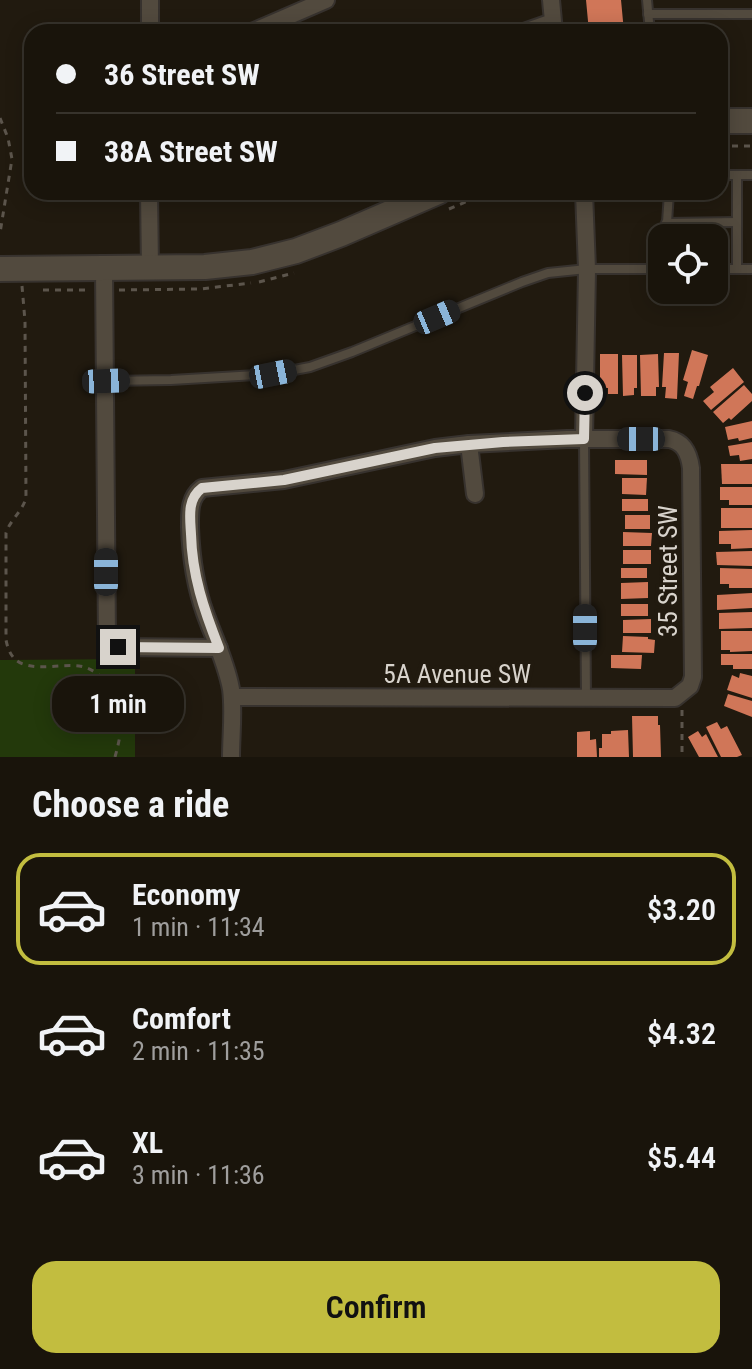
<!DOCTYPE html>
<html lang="en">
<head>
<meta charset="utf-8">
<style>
  :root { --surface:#19140b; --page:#262119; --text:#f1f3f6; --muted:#9f9e9d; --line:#37332c; --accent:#c2bd3f }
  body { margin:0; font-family:"Roboto Condensed",sans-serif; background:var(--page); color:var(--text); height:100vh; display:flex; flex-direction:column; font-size:30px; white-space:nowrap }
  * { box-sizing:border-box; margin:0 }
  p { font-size:26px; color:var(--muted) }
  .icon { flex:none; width:44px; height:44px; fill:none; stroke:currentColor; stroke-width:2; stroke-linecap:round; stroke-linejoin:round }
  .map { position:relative; height:757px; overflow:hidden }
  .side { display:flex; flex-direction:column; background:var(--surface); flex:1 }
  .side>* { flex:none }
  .top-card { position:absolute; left:24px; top:24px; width:704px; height:176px; border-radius:24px; box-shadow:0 4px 20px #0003,0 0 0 2px var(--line); display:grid; align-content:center; height:176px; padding:0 32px; background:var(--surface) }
  .controls { position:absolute; left:648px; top:224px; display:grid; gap:16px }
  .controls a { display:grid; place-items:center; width:80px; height:80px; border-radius:16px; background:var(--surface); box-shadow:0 4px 20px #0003,0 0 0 2px var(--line); font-size:40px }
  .end { position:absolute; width:36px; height:36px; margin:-18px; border:10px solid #d8d3cc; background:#111; box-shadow:0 0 0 4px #111 }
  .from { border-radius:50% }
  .bubble { position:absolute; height:56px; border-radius:24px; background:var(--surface); box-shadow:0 4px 20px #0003,0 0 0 2px var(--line); font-size:26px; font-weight:600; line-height:56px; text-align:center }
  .car { position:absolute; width:24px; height:48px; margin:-24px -12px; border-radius:10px; box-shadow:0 0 6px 2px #0007; background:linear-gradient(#222 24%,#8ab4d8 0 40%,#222 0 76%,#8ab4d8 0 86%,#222 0) }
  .top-card b { display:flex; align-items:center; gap:28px; height:76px; font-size:30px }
  .top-card b+b { border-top:2px solid var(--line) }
  .top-card i { width:20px; height:20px; background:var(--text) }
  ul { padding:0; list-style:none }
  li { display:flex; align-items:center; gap:24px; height:112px; margin:0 16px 12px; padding:0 16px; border:4px solid transparent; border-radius:24px }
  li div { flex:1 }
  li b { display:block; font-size:30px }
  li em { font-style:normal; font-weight:600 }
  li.current { border-color:var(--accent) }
  li>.icon { width:72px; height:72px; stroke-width:1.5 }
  h2 { padding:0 32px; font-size:36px; line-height:96px }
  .button { display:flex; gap:16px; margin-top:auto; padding:16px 32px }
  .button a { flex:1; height:92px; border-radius:24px; background:var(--accent); color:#111; font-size:32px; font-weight:600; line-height:92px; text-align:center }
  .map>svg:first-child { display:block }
  .green { fill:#23390b }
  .building { fill:#d07658 }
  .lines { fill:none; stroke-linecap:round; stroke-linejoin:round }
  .lane-casing { stroke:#37322e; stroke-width:12 }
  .street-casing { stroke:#37322e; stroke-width:20 }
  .secondary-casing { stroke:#37322e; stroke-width:28 }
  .path { stroke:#5c554c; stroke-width:3; stroke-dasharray:6 6; stroke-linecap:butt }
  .lane { stroke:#524a3e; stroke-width:8 }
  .street { stroke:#524a3e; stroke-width:16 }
  .secondary { stroke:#524a3e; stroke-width:24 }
  .route { stroke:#d8d3cc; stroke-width:10 }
  .labels { text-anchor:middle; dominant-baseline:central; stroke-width:8; stroke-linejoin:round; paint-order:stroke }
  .street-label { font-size:26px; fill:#d8d3cc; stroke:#211a0f }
</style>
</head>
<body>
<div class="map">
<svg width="752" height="757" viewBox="0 0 752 757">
  <rect width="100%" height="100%" fill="#211a0f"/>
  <path class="green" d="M135 659V757H0V660Z"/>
  <g class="building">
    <path d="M586 0H621L624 32H589Z"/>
    <path d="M692 350 708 355 699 386H697L693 399 684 396 688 382 683 380Z"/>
    <path d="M664 353H679L677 399 665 398 666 387H662Z"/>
    <path d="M600 354H618V394H608V388H600Z"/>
    <path d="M658 354 659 387H656V396H641L640 355Z"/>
    <path d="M622 355H637V388H634V395L623 396Z"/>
    <path d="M733 368 744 382 711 410 703 401 714 392 710 387Z"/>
    <path d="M744 385 752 394V401L731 420 729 418 723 423 713 412Z"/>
    <path d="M752 421V438L739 441 738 438 728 440 725 427Z"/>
    <path d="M752 442V459L740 461 739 455 730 456 728 446Z"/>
    <path d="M615 460H647V475L615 474Z"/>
    <path d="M721 464H752V484H722Z"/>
    <path d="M622 478H647L646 495 622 494Z"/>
    <path d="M720 487H752V505H729V500H720Z"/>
    <rect x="622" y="499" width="26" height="12"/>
    <rect x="721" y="508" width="31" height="20"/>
    <rect x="625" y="515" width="25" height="14"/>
    <path d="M752 530V548L731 549V544H719V531Z"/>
    <path d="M623 532 652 533 651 546H623Z"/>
    <rect x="623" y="550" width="28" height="14"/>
    <path d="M752 551V566L717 565 716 552Z"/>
    <rect x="621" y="568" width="26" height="10"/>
    <path d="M720 568 752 569V588H729V584H720Z"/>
    <path d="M648 582V598L621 599V583Z"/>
    <path d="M752 593V608L717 610V595Z"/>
    <rect x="621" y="604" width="27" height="12"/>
    <path d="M752 612V628L719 629V613Z"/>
    <path d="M651 619V633H623V620Z"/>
    <path d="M721 631H752V651L730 652V650H721Z"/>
    <path d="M623 636 648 637V639L655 640 654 653 622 652Z"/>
    <path d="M721 654H752V669H733V665H721Z"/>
    <path d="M611 655H642L641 669 611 668Z"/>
    <path d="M740 673 752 676V698L727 690 732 675 739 678Z"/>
    <path d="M728 694 752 701V717L724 706Z"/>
    <path d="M632 716H658V725H660L661 757H633Z"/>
    <path d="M717 722 721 729 727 726 742 755 737 757H721L706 727Z"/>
    <path d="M628 730 629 757H599V748H602V734H611V731Z"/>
    <path d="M590 731V740L596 739 597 757H577V732Z"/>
    <path d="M698 731 702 737 706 734 718 757H699L688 737Z"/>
  </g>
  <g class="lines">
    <defs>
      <g id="lane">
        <path d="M647 0 650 32"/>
        <path d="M648 14H752"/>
        <path d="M512 32 552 18"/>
        <path d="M720 175H752"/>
        <path d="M666 223 737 222"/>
        <path d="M666 238 669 192"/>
        <path d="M714 269H752"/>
        <path d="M737 269V175"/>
        <path d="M106 381 171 380 273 374 310 367 352 352 522 282 548 273 587 269H662"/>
        <path d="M584 439 586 698"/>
      </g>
      <g id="street">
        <path d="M551 0 554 32"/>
        <path d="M150 32V0"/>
        <path d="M252 32 326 0"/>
        <path d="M149 192 150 268"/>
        <path d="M584 192 587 269 584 439"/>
        <path d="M104 268 107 641 112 645 118 647 219 648"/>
        <path d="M469 444 475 494"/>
        <path d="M231 757C231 735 234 711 231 689 226 662 214 638 205 613 195 585 191 556 190 527 190 512 189 498 202 488L284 480 435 448 469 444 567 439H669C684 442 689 453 691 468L693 677 690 686 675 698 232 697"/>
      </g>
      <g id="secondary">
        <path d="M720 121H752"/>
        <path d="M0 269 205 267 252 262 296 251 341 234 438 192"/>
      </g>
    </defs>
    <use href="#lane" class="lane-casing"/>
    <use href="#street" class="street-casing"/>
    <use href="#secondary" class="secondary-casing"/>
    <g class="path">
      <path d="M0 118 8 138 12 159 0 233"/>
      <path d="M720 146H752"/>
      <path d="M449 209 489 192"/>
      <path d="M259 282 294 273"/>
      <path d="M22 286 25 321 26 498C22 512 10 520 6 533V640C8 650 12 660 23 664 40 670 61 664 79 666 89 667 99 674 105 681 126 705 123 728 115 757"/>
      <path d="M43 290H87"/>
      <path d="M119 290 200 289 251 283"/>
      <path d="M682 710V757"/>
    </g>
    <use href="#lane" class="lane"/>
    <use href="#street" class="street"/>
    <use href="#secondary" class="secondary"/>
  </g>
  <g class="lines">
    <path class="route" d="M118 647 219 648C204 610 192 575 191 534 190 517 187 499 202 488L284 480 435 448 503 442 584 439 585 393"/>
  </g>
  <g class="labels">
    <g class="street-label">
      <text transform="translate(668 571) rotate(-90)">35 Street SW</text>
      <text x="457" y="674">5A Avenue SW</text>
    </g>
  </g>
</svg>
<div class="controls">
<a><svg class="icon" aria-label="locate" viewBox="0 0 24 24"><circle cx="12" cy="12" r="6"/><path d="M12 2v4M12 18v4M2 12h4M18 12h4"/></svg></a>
</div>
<i class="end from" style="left:585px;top:393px"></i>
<i class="end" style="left:118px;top:647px"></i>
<div class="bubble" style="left:52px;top:676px;width:132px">1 min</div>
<i class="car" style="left:437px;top:317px;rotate:67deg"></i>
<i class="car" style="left:273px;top:374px;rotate:79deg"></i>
<i class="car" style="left:106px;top:381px;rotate:88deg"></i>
<i class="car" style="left:641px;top:439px;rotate:270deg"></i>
<i class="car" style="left:106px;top:572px;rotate:0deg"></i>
<i class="car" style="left:585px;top:628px;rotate:0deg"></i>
<div class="top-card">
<b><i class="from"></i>36 Street SW</b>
<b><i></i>38A Street SW</b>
</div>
</div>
<section class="side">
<h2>Choose a ride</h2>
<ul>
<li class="current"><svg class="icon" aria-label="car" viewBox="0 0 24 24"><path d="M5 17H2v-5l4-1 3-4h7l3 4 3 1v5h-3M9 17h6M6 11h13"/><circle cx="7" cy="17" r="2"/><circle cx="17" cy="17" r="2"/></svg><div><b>Economy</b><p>1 min · 11:34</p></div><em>$3.20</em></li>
<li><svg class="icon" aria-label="car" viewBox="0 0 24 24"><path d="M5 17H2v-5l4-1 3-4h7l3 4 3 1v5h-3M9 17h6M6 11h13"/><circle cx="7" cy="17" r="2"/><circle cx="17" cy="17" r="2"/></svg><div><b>Comfort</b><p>2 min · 11:35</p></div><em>$4.32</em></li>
<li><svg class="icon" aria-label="car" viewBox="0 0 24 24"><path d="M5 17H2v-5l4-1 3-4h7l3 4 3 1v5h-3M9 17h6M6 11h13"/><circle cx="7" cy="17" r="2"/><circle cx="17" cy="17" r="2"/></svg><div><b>XL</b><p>3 min · 11:36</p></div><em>$5.44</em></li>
</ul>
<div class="button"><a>Confirm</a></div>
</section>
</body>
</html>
